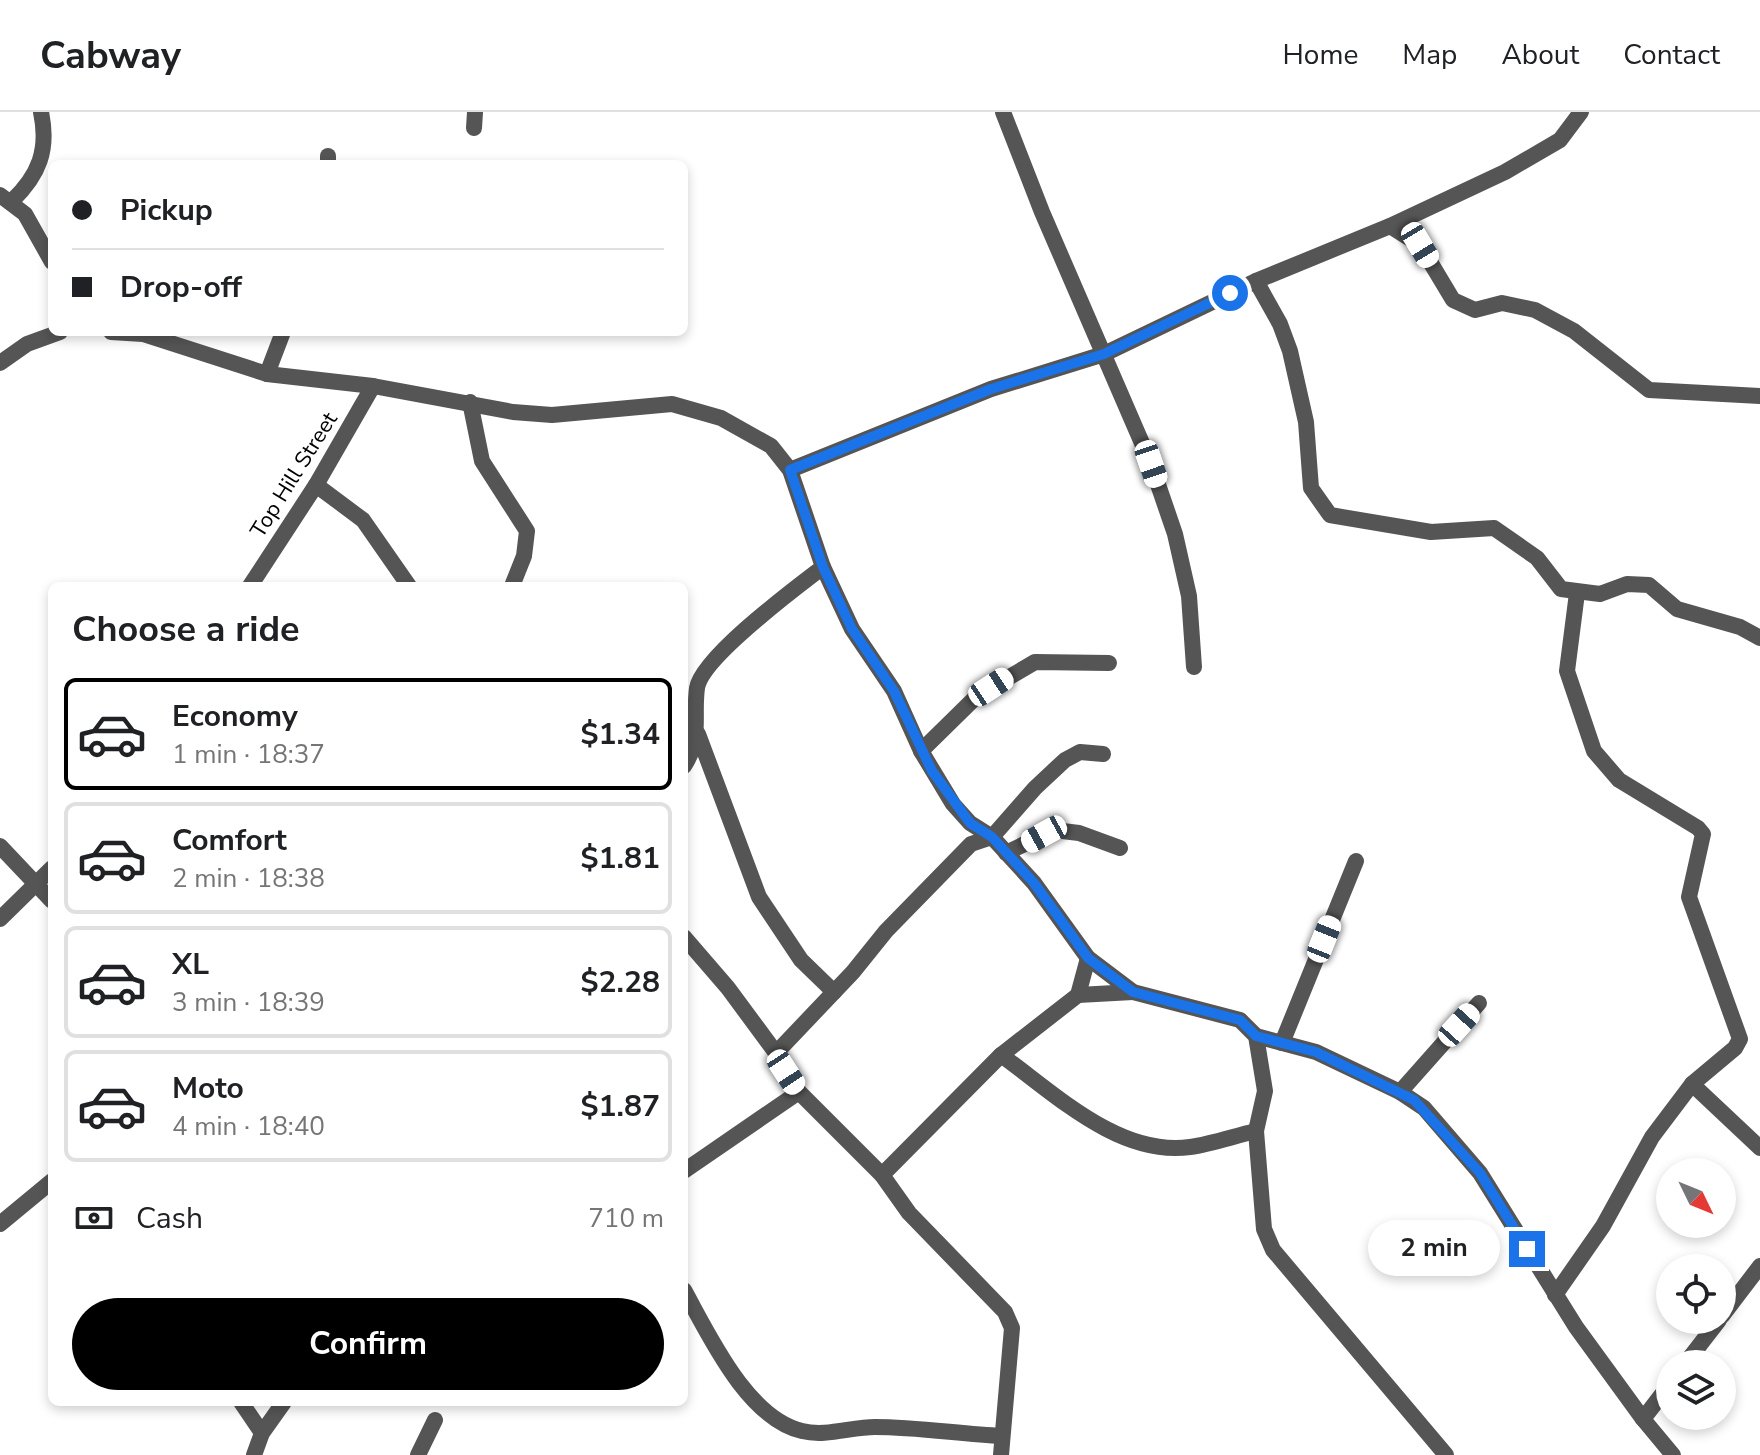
<!DOCTYPE html>
<meta charset="utf-8">
<style>
body{margin:0;font-family:"Nunito Sans",sans-serif;background:#f2f2f2;color:#202124;height:100vh;display:flex;flex-direction:column;font-size:30px;white-space:nowrap}
*{box-sizing:border-box;margin:0}
p{font-size:26px;color:#757577}
.icon{flex:none;width:44px;height:44px;fill:none;stroke:currentColor;stroke-width:2;stroke-linecap:round;stroke-linejoin:round}
.map{position:relative;flex:1;overflow:hidden}
.drawer{position:absolute;left:48px;top:470px;width:640px;height:824px;display:flex;flex-direction:column;background:#fff;border-radius:12px;box-shadow:0 4px 12px #0003}
.drawer>*{flex:none}
.hud{position:absolute;left:48px;top:48px;width:640px;height:176px;border-radius:12px;box-shadow:0 4px 12px #0003;display:grid;align-content:center;height:176px;padding:0 24px;background:#fff}
.needle{width:52px;rotate:133deg}
.controls{position:absolute;left:1656px;top:1046px;display:grid;gap:16px}
.controls a{display:grid;place-items:center;width:80px;height:80px;border-radius:50%;background:#fff;box-shadow:0 4px 12px #0003;font-size:40px}
.end{position:absolute;width:36px;height:36px;margin:-18px;border:10px solid #1a73e8;background:#fff;box-shadow:0 0 0 4px #fff}
.from{border-radius:50%}
.bubble{position:absolute;height:56px;border-radius:28px;background:#fff;box-shadow:0 4px 12px #0003;font-size:26px;font-weight:700;line-height:56px;text-align:center}
.car{position:absolute;width:24px;height:48px;margin:-24px -12px;border-radius:10px;box-shadow:0 0 6px 2px #0007;background:linear-gradient(#fff 24%,#345 0 40%,#fff 0 76%,#345 0 86%,#fff 0)}
.hud b{display:flex;align-items:center;gap:28px;height:76px;font-size:30px}
.hud b+b{border-top:2px solid #e0e0e0}
.hud i{width:20px;height:20px;background:#202124}
ul{padding:0;list-style:none}
li{display:flex;align-items:center;gap:24px;height:112px;margin:0 16px 12px;padding:0 8px;border:4px solid #e0e0e0;border-radius:12px}
li div{flex:1}
li b{display:block;font-size:30px}
li em{font-style:normal;font-weight:700}
li.current{border-color:#000}
li>.icon{width:72px;height:72px;stroke-width:1.5}
h2{padding:0 24px;font-size:36px;line-height:96px}
.pay{display:flex;align-items:center;gap:20px;height:88px;padding:0 24px;font-size:30px}
.pay p{margin-inline-start:auto}
.cta{display:flex;gap:16px;margin-top:auto;padding:16px 24px}
.cta a{flex:1;height:92px;border-radius:48px;background:#000;color:#fff;font-size:32px;font-weight:700;line-height:92px;text-align:center}
header{display:flex;align-items:center;gap:48px;box-sizing:border-box;height:112px;padding:0 40px;background:#fff;border-bottom:2px solid #e0e0e0}
header strong{font-size:38px}
nav{display:flex;gap:44px;margin-inline-start:auto;font-size:28px}
.map>svg:first-child{display:block}
</style>
<header>
<strong>Cabway</strong>
<nav><a>Home</a><a>Map</a><a>About</a><a>Contact</a></nav>
</header>
<div class="map">
<svg width="1760" height="1343" viewBox="0 0 1760 1343">
<rect width="100%" height="100%" fill="#fff"/>
<g fill="none" stroke-linecap="round" stroke-linejoin="round">
<!-- minor -->
<g stroke="#555" stroke-width="16">
<polyline points="1003,0 1042,100 1151,352 1175,422 1189,484 1194,555"/>
<polyline points="474,16 475,0"/>
<polyline points="328,44 328,52"/>
<polyline points="0,83 25,102 52,150"/>
<path d="M 12,89 C 39,63 49,38 41,0"/>
<polyline points="1390,114 1420,133 1453,188 1475,198 1502,191 1535,198 1574,219 1649,278 1760,284"/>
<polyline points="1256,169 1280,212 1290,239 1306,310 1311,376 1330,403 1431,420 1494,416 1537,446 1561,477 1600,482 1627,472 1649,473 1677,497 1740,515 1760,526"/>
<path d="M 111,220 L 143,222 L 267,262 L 373,274 L 513,300 L 552,303 L 672,292 L 721,306 L 771,334 L 790,358 L 823,455 C 797,475 702,545 697,576 C 693,605 702,627 684,654"/>
<polyline points="0,251 27,232 60,220"/>
<polyline points="267,262 283,220"/>
<polyline points="470,290 482,349 527,419 524,444 512,474"/>
<polyline points="790,358 991,277 1104,242 1256,169 1390,114 1505,60 1560,28 1581,0"/>
<polyline points="316,373 363,408 409,474"/>
<polyline points="823,455 852,517 894,579 921,639 953,692 970,711 992,725 1034,771 1088,846 1133,880 1240,908 1256,924 1265,979 1256,1019 1264,1117 1273,1138 1446,1343"/>
<polyline points="250,474 316,373 373,274"/>
<polyline points="698,622 759,785 801,848 834,880"/>
<polyline points="921,639 977,584 1035,550 1109,551"/>
<polyline points="0,734 52,789"/>
<polyline points="1006,741 1054,718 1079,721 1120,736"/>
<polyline points="0,807 52,756"/>
<polyline points="684,825 728,876 776,941"/>
<polyline points="1078,883 1133,880"/>
<polyline points="1256,924 1316,940 1400,980 1424,996 1480,1061 1576,1215 1643,1307"/>
<polyline points="1282,931 1356,749"/>
<path d="M 1001,943 C 1054,981 1119,1045 1190,1035 C 1212,1032 1234,1024 1256,1019"/>
<polyline points="1692,972 1760,1036"/>
<polyline points="1400,980 1479,891"/>
<polyline points="684,1059 799,980"/>
<polyline points="882,1063 799,980 776,941 853,860 886,819 971,732 992,725 1035,676 1065,648 1080,640 1103,642"/>
<polyline points="0,1112 52,1069"/>
<path d="M 684,1178 C 709,1223 747,1306 802,1319 C 826,1325 851,1315 875,1315 C 917,1315 960,1322 1002,1324"/>
<polyline points="1555,1183 1603,1114 1652,1025 1692,972 1735,936 1740,927 1689,785 1703,722 1698,716 1619,668 1594,639 1567,559 1577,481"/>
<polyline points="1722,1204 1760,1154"/>
<polyline points="1685,1252 1719,1208"/>
<polyline points="1670,1272 1643,1307 1673,1343"/>
<polyline points="241,1290 262,1321"/>
<polyline points="254,1343 262,1321 284,1290"/>
<polyline points="418,1343 435,1308"/>
<polyline points="1001,1343 1012,1216 1005,1200 909,1101 882,1063 1001,943 1078,883 1088,846"/>
</g>
</g>
<g fill="none" stroke-linecap="round" stroke-linejoin="round">
<!-- route -->
<polyline stroke="#1a73e8" stroke-width="10" points="1230,181 1104,242 991,277 790,358 823,455 852,517 894,579 932,659 970,711 992,725 1034,771 1088,846 1133,880 1240,908 1256,924 1316,940 1414,988 1480,1061 1527,1137"/>
</g>
<g text-anchor="middle" dominant-baseline="central" stroke-width="7" stroke-linejoin="round" paint-order="stroke">
<!-- street labels -->
<g font-size="22" fill="#000" stroke="#fff">
<text transform="translate(294 363) rotate(-58)">Top Hill Street</text>
</g>
</g>
</svg>
<div class="controls">
<a><svg class="needle" viewBox="-14 -14 28 28"><path d="M0-13l5 13h-10z" fill="#e53935"/><path d="M0 13l5-13h-10z" fill="#757577"/></svg></a>
<a><svg class="icon" aria-label="locate" viewBox="0 0 24 24"><circle cx="12" cy="12" r="6"/><path d="M12 2v4M12 18v4M2 12h4M18 12h4"/></svg></a>
<a><svg class="icon" aria-label="layers" viewBox="0 0 24 24"><path d="M12 4l9 5-9 5-9-5zM3 14l9 5 9-5"/></svg></a>
</div>
<i class="end from" style="left:1230px;top:181px"></i>
<i class="end" style="left:1527px;top:1137px"></i>
<div class="bubble" style="left:1368px;top:1108px;width:132px">2 min</div>
<i class="car" style="left:1420px;top:133px;rotate:149deg"></i>
<i class="car" style="left:1151px;top:352px;rotate:161deg"></i>
<i class="car" style="left:991px;top:575px;rotate:57deg"></i>
<i class="car" style="left:1044px;top:722px;rotate:241deg"></i>
<i class="car" style="left:1324px;top:827px;rotate:22deg"></i>
<i class="car" style="left:1459px;top:913px;rotate:42deg"></i>
<i class="car" style="left:786px;top:960px;rotate:147deg"></i>
<div class="hud">
<b><i class="from"></i>Pickup</b>
<b><i></i>Drop-off</b>
</div>
<section class="drawer">
<h2>Choose a ride</h2>
<ul>
<li class="current"><svg class="icon" aria-label="car" viewBox="0 0 24 24"><path d="M5 17H2v-5l4-1 3-4h7l3 4 3 1v5h-3M9 17h6M6 11h13"/><circle cx="7" cy="17" r="2"/><circle cx="17" cy="17" r="2"/></svg><div><b>Economy</b><p>1 min · 18:37</p></div><em>$1.34</em></li>
<li><svg class="icon" aria-label="car" viewBox="0 0 24 24"><path d="M5 17H2v-5l4-1 3-4h7l3 4 3 1v5h-3M9 17h6M6 11h13"/><circle cx="7" cy="17" r="2"/><circle cx="17" cy="17" r="2"/></svg><div><b>Comfort</b><p>2 min · 18:38</p></div><em>$1.81</em></li>
<li><svg class="icon" aria-label="car" viewBox="0 0 24 24"><path d="M5 17H2v-5l4-1 3-4h7l3 4 3 1v5h-3M9 17h6M6 11h13"/><circle cx="7" cy="17" r="2"/><circle cx="17" cy="17" r="2"/></svg><div><b>XL</b><p>3 min · 18:39</p></div><em>$2.28</em></li>
<li><svg class="icon" aria-label="car" viewBox="0 0 24 24"><path d="M5 17H2v-5l4-1 3-4h7l3 4 3 1v5h-3M9 17h6M6 11h13"/><circle cx="7" cy="17" r="2"/><circle cx="17" cy="17" r="2"/></svg><div><b>Moto</b><p>4 min · 18:40</p></div><em>$1.87</em></li>
</ul>
<div class="pay"><svg class="icon" aria-label="cash" viewBox="0 0 24 24"><path d="M3 7h18v10H3z"/><circle cx="12" cy="12" r="2"/></svg>Cash<p>710 m</p></div>
<div class="cta"><a>Confirm</a></div>
</section>
</div>
